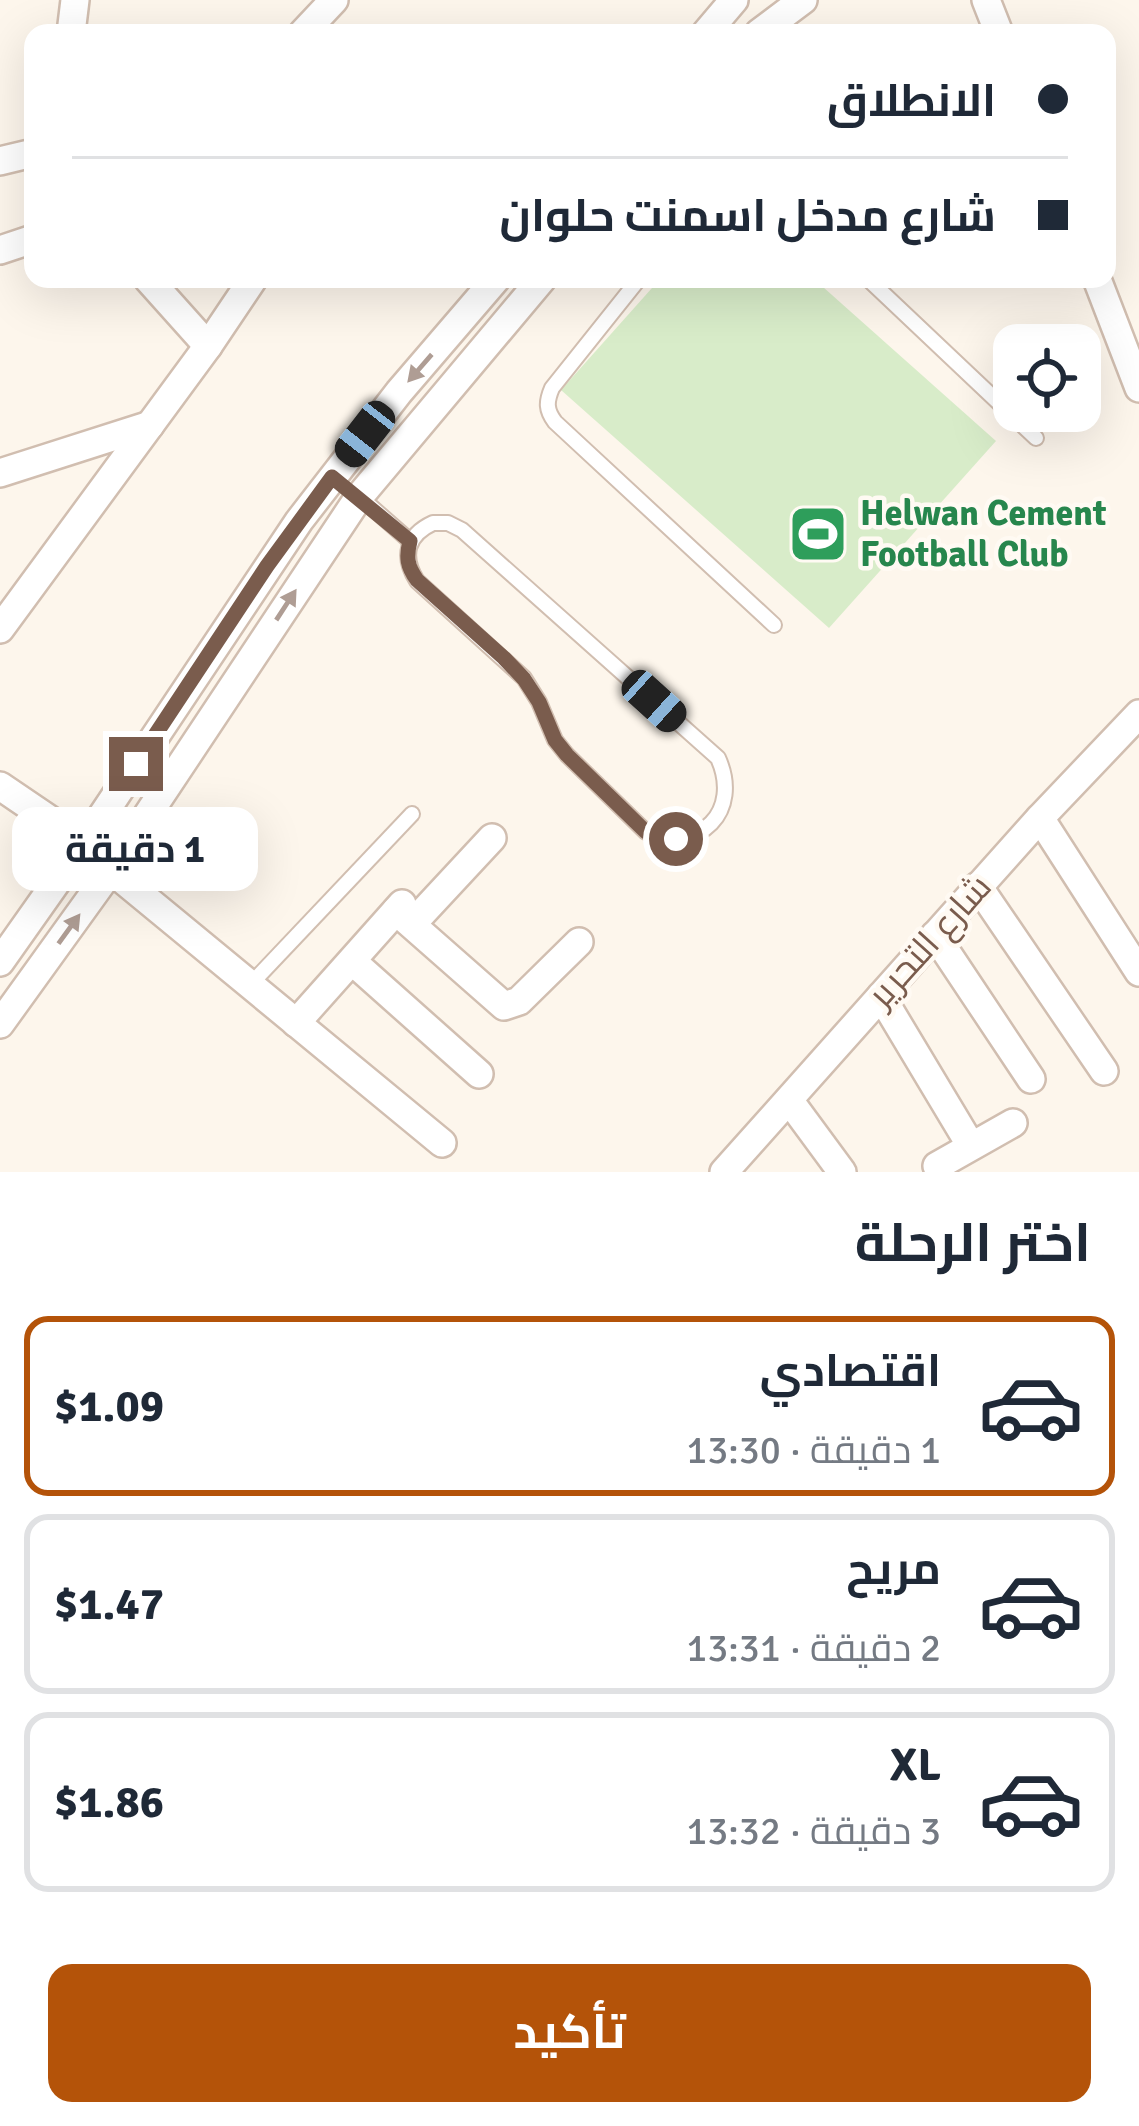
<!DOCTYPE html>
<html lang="ar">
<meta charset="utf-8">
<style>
body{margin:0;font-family:Signika,Cairo,sans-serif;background:#f2f2f3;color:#1f2937;direction:rtl;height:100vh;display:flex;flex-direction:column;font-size:45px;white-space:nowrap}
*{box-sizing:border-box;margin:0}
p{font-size:39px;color:#747a83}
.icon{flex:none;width:66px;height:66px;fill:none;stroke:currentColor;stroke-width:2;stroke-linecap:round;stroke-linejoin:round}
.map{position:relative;height:1172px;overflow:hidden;direction:ltr}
.panel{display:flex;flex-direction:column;background:#fff;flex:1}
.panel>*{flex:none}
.hud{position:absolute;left:24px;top:24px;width:1092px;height:264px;border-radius:24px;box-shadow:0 12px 48px #0002;direction:rtl;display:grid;align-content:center;height:264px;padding:0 48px;background:#fff}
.fabs{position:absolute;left:993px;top:324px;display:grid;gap:24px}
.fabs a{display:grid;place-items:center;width:108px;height:108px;border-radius:24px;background:#fff;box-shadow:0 12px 48px #0002;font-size:60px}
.end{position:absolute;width:54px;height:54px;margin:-27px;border:15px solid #7a5c4d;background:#fff;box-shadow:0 0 0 6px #fff}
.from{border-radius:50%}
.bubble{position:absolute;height:84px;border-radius:24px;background:#fff;box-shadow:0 12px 48px #0002;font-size:39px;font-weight:700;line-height:84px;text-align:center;direction:rtl}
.car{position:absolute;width:36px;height:72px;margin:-36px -18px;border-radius:15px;box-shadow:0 0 9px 3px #0007;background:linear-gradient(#222 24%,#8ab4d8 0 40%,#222 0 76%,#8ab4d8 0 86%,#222 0)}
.hud b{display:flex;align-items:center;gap:42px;height:114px;font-size:45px}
.hud b+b{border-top:3px solid #e0e1e3}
.hud i{width:30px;height:30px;background:#1f2937}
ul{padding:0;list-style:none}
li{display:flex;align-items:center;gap:36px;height:180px;margin:0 24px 18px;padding:0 24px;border:6px solid #e0e1e3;border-radius:24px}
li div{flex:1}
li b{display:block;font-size:45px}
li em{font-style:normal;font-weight:700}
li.selected{border-color:#b45309}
li>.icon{width:108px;height:108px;stroke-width:1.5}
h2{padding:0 48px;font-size:54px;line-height:144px}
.action{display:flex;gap:24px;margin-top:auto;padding:24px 48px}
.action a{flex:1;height:138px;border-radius:24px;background:#b45309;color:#fff;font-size:48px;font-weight:700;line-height:138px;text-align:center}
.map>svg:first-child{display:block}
</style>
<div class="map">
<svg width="1139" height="1172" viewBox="0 0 1139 1172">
<rect width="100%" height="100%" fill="#fdf6ec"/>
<!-- green -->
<polygon fill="#d8ecc9" points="660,279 814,279 996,441 829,628 561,390"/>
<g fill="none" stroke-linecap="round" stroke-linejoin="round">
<defs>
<g id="service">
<path d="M 639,279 L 552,388 C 546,402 546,410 555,422 L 774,625"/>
<polyline points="868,279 1036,438"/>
<polyline points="360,497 410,541"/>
<path d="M 433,523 L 448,523 L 462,530 L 718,758 C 742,811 700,854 646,832 L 567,755 L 555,740 L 539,702 L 524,678 L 417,581 C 401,556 407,535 433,523 Z"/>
<polyline points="250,985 412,814"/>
</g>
<g id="minor">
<polyline points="986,0 999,33"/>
<polyline points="71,33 75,0"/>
<polyline points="303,33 334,0"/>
<polyline points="706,33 734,0"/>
<polyline points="759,33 803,0"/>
<polyline points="0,161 33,153"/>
<polyline points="0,250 33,239"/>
<polyline points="148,279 208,346"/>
<polyline points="1097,279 1139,388"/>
<polyline points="0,473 150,425"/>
<polyline points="0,629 208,346 253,279"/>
<polyline points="0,786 84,843 111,870 442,1143"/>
<polyline points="1040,818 1139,972"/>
<polyline points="978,886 1104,1071"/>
<polyline points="396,911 504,1006 519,1001 579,942"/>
<polyline points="412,924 492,838"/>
<polyline points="935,935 1031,1079"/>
<polyline points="352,961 479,1074"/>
<polyline points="0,962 84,843 299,521 399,392 496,279"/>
<polyline points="881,996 971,1146"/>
<polyline points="296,1023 402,904"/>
<polyline points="0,1024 111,870 359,497 542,279"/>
<polyline points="789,1100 842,1172"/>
<polyline points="937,1166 1013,1123"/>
<polyline points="724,1172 1040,818 1139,714"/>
</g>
</defs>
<!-- service casing -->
<use href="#service" stroke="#d1beb0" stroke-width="18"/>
<!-- minor casing -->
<use href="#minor" stroke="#d1beb0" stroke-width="32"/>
<!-- service -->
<use href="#service" stroke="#fff" stroke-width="14"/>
<!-- minor -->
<use href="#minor" stroke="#fff" stroke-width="27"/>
</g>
<!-- one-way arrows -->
<defs><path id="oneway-solid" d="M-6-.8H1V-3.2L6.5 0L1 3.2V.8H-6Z" transform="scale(3)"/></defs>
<g fill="#af9d94">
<use href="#oneway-solid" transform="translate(420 368) rotate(131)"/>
<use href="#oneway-solid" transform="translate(286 605) rotate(-57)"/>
<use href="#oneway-solid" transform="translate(69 929) rotate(-54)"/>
</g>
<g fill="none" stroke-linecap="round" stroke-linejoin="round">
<!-- route -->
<path stroke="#7a5c4d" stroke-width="15" d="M 136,764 L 267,566 L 332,477 L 410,541 C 406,557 407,566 417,580 L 504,658 L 524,679 L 539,702 L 555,740 L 567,755 L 646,832 L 676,839"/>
</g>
<!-- icons -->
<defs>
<symbol id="stadium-square" viewBox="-11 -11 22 22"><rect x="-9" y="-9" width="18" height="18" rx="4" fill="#2e9e5b" stroke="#fffaf3"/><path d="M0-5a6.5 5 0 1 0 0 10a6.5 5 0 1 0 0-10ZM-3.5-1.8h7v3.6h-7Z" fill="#fff"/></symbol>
</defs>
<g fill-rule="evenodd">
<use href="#stadium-square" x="785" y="501" width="66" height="66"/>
</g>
<g text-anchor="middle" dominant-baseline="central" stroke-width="9" stroke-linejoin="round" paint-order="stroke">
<!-- leisure labels -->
<g font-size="36" font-weight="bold" fill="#27864d" stroke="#fffaf3" text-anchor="start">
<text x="860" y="513">Helwan Cement<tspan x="860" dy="41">Football Club</tspan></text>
</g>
<!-- street labels -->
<g font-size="36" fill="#7a5c4d" stroke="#fffaf3">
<text transform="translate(930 941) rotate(-48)">شارع التحرير</text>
</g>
</g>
</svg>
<div class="fabs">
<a><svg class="icon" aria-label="locate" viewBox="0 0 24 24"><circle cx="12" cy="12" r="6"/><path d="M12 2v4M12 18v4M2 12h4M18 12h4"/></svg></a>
</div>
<i class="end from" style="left:676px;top:839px"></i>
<i class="end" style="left:136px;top:764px"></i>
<div class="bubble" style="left:12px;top:807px;width:246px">1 دقيقة</div>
<i class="car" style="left:365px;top:434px;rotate:218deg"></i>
<i class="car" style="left:654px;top:701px;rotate:132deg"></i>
<div class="hud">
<b><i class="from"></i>الانطلاق</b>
<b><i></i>شارع مدخل اسمنت حلوان</b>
</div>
</div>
<section class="panel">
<h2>اختر الرحلة</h2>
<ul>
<li class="selected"><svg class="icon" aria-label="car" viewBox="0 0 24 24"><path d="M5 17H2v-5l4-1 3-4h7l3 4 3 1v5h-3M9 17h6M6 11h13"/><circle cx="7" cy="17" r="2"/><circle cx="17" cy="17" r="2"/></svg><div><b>اقتصادي</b><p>1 دقيقة · 13:30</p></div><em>$1.09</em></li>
<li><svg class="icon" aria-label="car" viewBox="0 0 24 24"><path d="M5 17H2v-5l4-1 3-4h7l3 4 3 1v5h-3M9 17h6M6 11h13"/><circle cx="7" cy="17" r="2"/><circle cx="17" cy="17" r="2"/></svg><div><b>مريح</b><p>2 دقيقة · 13:31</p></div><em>$1.47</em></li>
<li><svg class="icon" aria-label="car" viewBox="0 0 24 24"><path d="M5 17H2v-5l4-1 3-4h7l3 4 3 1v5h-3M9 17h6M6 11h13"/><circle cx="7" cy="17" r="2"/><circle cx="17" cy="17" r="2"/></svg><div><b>XL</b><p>3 دقيقة · 13:32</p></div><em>$1.86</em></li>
</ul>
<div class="action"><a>تأكيد</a></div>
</section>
